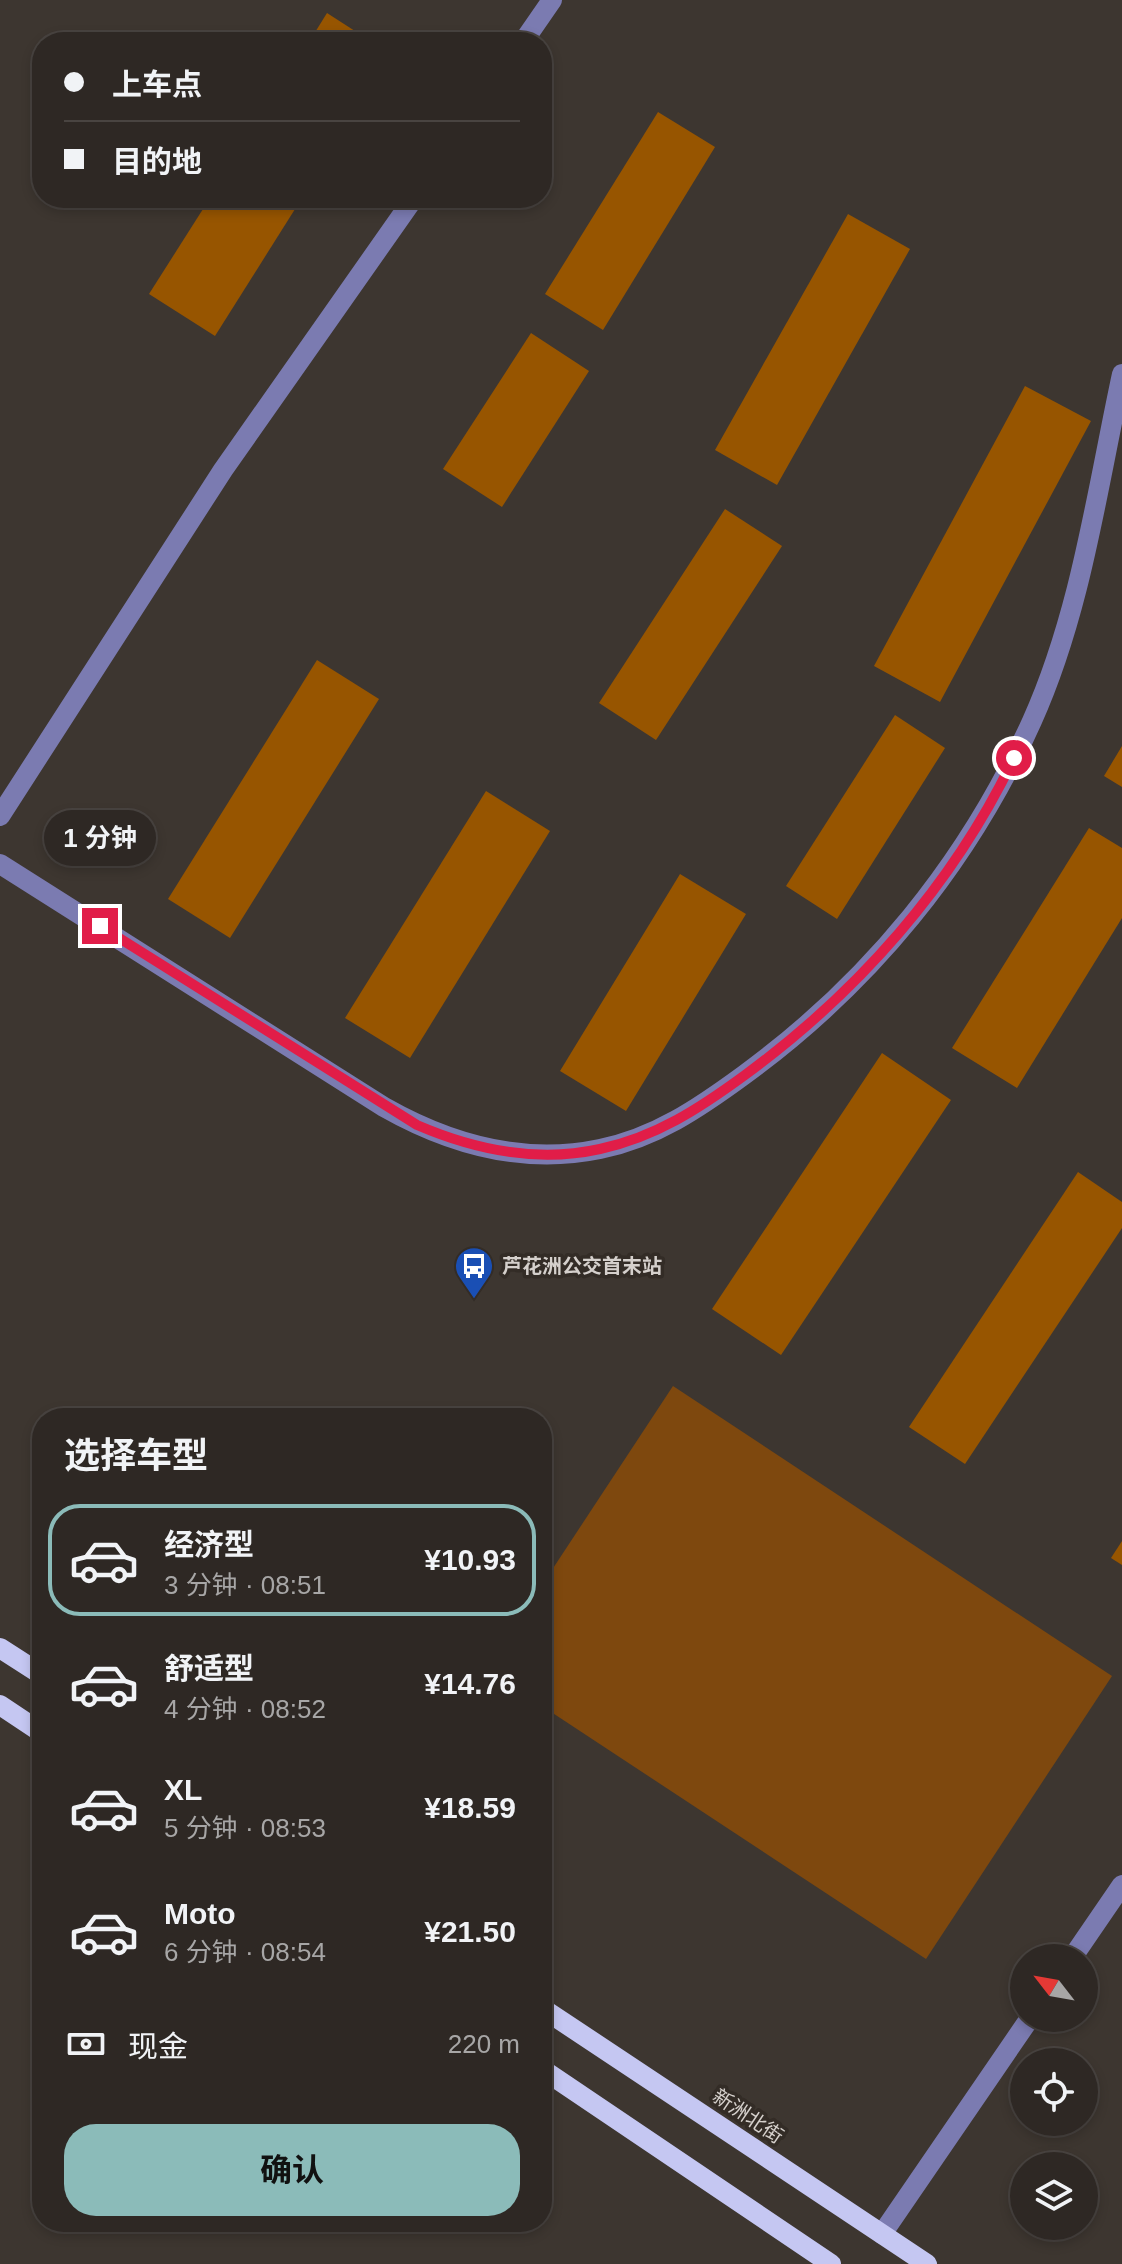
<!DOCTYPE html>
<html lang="zh">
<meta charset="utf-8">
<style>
body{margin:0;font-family:Helvetica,"Noto Sans SC",sans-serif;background:#3a3431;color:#f1f3f6;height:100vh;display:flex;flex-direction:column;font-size:30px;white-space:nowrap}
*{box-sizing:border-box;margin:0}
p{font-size:26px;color:#a7a6a6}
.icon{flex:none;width:44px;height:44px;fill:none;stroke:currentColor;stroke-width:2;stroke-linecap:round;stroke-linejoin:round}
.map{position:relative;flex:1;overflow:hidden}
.side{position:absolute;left:32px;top:1408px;width:520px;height:824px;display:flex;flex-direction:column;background:#2e2824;border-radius:32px;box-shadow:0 4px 12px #0003,0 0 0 2px #494441}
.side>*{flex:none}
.banner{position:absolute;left:32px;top:32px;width:520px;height:176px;border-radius:32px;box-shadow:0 4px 12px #0003,0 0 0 2px #494441;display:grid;align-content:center;height:176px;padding:0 32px;background:#2e2824}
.needle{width:52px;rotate:301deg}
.controls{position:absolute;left:1010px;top:1944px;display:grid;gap:16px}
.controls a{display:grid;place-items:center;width:88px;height:88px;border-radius:50%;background:#2e2824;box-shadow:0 4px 12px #0003,0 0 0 2px #494441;font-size:40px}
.end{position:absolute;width:36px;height:36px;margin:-18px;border:10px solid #e11d48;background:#fff;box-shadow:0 0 0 4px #fff}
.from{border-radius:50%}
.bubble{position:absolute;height:56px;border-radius:28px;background:#2e2824;box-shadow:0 4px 12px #0003,0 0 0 2px #494441;font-size:26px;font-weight:700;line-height:56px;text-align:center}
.banner b{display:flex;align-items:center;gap:28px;height:76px;font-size:30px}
.banner b+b{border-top:2px solid #494441}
.banner i{width:20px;height:20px;background:#f1f3f6}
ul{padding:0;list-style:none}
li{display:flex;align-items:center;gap:24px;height:112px;margin:0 16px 12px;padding:0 16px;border:4px solid transparent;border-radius:32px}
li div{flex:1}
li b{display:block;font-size:30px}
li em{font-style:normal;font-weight:700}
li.selected{border-color:#8bbbb9}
li>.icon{width:72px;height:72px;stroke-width:1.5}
h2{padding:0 32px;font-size:36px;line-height:96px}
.pay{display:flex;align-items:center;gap:20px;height:88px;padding:0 32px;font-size:30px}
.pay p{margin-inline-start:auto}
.cta{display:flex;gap:16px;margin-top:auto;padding:16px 32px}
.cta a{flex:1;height:92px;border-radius:32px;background:#8bbbb9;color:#111;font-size:32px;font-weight:700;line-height:92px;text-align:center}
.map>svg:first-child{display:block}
</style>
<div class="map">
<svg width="1122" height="2264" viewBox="0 0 1122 2264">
<rect width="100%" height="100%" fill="#3d3630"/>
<!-- park -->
<polygon fill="#7e480e" points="673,1386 1112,1676 926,1959 542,1706 542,1585"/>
<!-- building -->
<g fill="#975500">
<polygon points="327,13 372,42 309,42"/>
<polygon points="658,112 715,147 603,330 545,294"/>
<polygon points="210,198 302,198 215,336 149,294"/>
<polygon points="848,214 910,249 777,485 715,450"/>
<polygon points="531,333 589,371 502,507 443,469"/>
<polygon points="1025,386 1091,421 940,702 874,666"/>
<polygon points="725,509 782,546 656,740 599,703"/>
<polygon points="317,660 379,699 230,938 168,899"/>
<polygon points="895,715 945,748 837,919 786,886"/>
<polygon points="1122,746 1122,787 1104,776"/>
<polygon points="486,791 550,831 410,1058 345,1018"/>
<polygon points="1089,828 1122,848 1122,918 1017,1088 952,1048"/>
<polygon points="680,874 746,914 626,1111 560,1071"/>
<polygon points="882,1053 951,1100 781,1355 712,1309"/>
<polygon points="1078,1172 1122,1202 1122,1228 965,1464 909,1427"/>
<polygon points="1122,1541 1122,1565 1111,1558"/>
</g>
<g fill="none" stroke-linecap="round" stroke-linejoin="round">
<!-- minor -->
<g stroke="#7b7bb1" stroke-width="20">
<polyline points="523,42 552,0"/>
<polyline points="0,816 223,470 414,198"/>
<path d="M 0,864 L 384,1107 C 451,1145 523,1165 600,1149 C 655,1138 699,1108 744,1075 C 870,983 968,863 1032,721 C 1081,612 1097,490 1122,374"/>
<polyline points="1072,1958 1122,1885"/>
<polyline points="882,2234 1030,2018"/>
</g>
<!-- major -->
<g stroke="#c5c7f2" stroke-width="20">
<polyline points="0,1648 42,1675"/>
<polyline points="0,1705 42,1733"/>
<polyline points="542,2008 927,2264"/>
<polyline points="542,2069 831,2264"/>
</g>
</g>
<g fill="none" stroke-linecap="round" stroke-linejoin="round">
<!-- route -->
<path stroke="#e11d48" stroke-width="10" d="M 100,926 L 417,1125 C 475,1150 537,1163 600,1149 C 656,1137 700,1108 745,1075 C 858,992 953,885 1014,758"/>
</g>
<!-- icons -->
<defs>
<symbol id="bus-pin" viewBox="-11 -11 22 30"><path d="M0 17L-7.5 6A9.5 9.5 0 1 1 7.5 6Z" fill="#1a4fb4" stroke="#332c26"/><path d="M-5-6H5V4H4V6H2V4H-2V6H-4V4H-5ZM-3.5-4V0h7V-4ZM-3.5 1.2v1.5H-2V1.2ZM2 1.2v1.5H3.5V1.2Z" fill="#fff"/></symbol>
</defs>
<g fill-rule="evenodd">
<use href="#bus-pin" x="452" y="1244" width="44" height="60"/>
</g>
<g text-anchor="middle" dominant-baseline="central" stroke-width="7" stroke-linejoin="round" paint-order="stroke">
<!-- poi labels -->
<g font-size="20" font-weight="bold" fill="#d5d0cc" stroke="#332c26" text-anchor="start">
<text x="502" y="1266">芦花洲公交首末站</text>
</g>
<!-- street labels -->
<g font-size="20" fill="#d5d0cc" stroke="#332c26">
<text transform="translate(748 2116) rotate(34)">新洲北街</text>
</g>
</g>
</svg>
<div class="controls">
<a><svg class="needle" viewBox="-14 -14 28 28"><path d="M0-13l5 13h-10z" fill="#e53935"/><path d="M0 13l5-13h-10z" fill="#a7a6a6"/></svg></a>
<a><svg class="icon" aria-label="locate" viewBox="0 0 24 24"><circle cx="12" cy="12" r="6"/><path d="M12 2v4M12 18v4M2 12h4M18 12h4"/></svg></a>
<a><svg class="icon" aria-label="layers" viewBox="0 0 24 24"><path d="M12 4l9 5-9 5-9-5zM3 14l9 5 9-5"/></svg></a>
</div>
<i class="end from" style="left:1014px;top:758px"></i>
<i class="end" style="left:100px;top:926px"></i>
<div class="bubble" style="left:44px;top:810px;width:112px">1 分钟</div>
<div class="banner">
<b><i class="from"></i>上车点</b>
<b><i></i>目的地</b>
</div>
<section class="side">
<h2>选择车型</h2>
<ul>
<li class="selected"><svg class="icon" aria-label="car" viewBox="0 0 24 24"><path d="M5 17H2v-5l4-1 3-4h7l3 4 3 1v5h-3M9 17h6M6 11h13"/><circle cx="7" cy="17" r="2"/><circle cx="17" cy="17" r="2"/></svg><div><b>经济型</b><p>3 分钟 · 08:51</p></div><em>¥10.93</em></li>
<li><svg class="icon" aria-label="car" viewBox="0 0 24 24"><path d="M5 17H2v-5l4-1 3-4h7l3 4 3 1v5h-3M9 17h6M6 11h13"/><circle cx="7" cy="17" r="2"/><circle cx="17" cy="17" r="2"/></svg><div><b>舒适型</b><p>4 分钟 · 08:52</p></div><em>¥14.76</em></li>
<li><svg class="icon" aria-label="car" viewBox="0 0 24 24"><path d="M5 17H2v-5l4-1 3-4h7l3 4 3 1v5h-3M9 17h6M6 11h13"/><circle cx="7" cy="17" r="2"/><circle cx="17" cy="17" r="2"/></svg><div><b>XL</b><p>5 分钟 · 08:53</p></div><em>¥18.59</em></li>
<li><svg class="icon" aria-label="car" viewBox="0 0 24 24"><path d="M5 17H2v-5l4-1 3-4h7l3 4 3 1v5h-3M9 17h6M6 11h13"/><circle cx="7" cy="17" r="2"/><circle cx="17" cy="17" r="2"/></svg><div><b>Moto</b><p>6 分钟 · 08:54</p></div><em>¥21.50</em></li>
</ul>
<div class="pay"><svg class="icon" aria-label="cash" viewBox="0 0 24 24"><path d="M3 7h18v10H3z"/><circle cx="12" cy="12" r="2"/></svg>现金<p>220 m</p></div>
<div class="cta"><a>确认</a></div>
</section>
</div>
